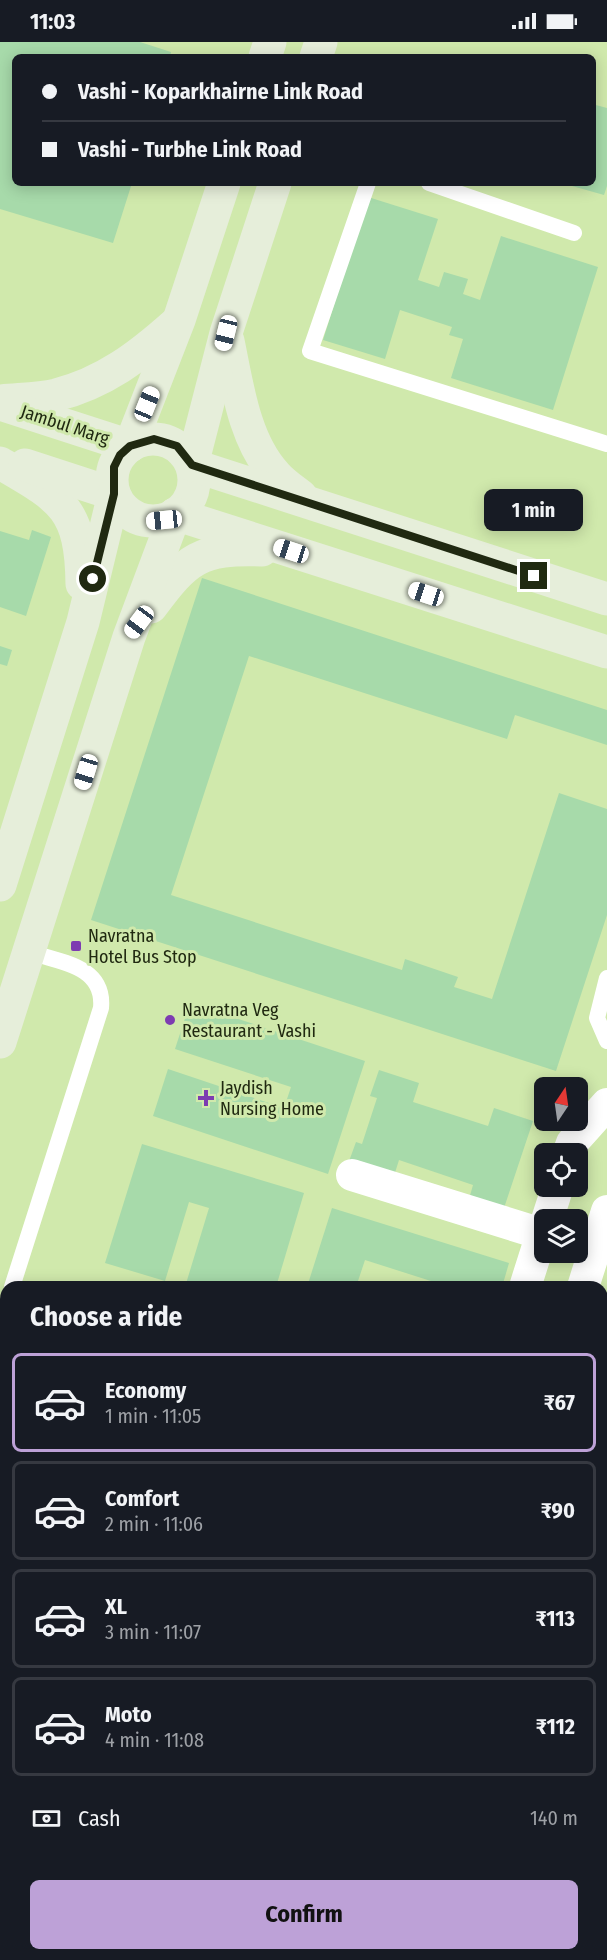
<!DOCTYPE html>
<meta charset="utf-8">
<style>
body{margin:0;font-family:"Fira Sans Condensed",sans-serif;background:#20242c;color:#f1f3f6;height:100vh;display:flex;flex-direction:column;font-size:22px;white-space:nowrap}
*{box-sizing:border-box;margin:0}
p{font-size:20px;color:#9ea1a6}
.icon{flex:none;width:33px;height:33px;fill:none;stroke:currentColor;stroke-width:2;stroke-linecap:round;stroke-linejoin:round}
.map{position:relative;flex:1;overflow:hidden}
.details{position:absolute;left:0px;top:1239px;width:608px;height:680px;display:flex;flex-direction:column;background:#171b24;border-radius:18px 18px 0 0;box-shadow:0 3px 15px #0003}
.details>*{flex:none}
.guide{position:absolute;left:12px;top:12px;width:584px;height:132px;border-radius:9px;box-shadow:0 3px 15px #0003;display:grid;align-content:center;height:132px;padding:0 30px;background:#171b24}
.needle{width:39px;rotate:13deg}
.buttons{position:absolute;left:534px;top:1035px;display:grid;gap:12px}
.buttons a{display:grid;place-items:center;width:54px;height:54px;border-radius:9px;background:#171b24;box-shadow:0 3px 15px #0003;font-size:30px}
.end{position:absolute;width:27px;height:27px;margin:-14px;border:8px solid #202911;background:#fff;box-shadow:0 0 0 3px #fff}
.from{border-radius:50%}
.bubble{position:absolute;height:42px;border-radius:9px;background:#171b24;box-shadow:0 3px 15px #0003;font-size:20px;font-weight:700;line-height:42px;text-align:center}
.car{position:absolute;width:18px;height:36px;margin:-18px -9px;border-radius:8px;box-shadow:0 0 4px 2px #0007;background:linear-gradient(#fff 24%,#345 0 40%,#fff 0 76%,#345 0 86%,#fff 0)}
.guide b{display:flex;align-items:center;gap:21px;height:57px;font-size:22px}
.guide b+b{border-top:2px solid #363941}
.guide i{width:15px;height:15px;background:#f1f3f6}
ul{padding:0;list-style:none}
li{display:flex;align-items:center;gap:18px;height:99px;margin:0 12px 9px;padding:0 18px;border:3px solid #363941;border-radius:9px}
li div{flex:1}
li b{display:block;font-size:22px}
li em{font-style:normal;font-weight:700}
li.selected{border-color:#bda1d7}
li>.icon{width:54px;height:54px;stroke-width:1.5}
h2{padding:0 30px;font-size:27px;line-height:72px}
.pay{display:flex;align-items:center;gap:15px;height:66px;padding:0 30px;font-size:22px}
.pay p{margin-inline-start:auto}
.primary-button{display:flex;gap:12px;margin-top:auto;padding:12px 30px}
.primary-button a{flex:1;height:69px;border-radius:9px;background:#bda1d7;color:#111;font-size:24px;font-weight:700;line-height:69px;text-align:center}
.status{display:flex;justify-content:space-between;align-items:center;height:42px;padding:0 30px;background:#171b24;direction:ltr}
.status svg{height:16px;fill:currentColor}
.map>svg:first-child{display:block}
</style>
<div class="status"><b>11:03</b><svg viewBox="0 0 49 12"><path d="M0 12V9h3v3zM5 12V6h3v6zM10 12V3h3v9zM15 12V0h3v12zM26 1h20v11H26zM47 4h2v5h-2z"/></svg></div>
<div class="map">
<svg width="607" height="1918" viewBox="0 0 607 1918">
<rect width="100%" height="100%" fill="#d0e9ac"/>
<!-- building -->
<g fill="#a7daaa">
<polygon points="0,0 140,0 171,10 170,15 15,15 15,141 132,141 113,201 0,167"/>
<polygon points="592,62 607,66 607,144 604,153 565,142 592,141"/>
<polygon points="368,155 438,177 418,238 439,245 444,230 468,237 463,252 480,258 501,194 598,225 553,368 451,336 463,297 449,293 452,285 400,268 385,317 323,298"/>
<polygon points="32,488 51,495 26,574 0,565 0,489 29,498"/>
<polygon points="202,536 607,668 607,703 515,673 507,697 249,614 171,853 402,928 405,917 458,935 454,945 492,957 559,751 607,767 607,873 556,1029 91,878"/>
<polygon points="0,604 12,608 7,624 0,622"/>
<polygon points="190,961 365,1019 328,1132 153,1074 168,1027 284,1066 291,1045 175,1007"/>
<polygon points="379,1028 419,1041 413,1060 488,1084 494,1066 533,1079 501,1175 467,1164 473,1143 399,1118 393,1137 348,1122 356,1100 362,1102 377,1056 370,1054"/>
<polygon points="142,1102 304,1151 276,1245 185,1245 209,1166 189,1160 165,1239 105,1221"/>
<polygon points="332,1166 509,1221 502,1245 433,1245 434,1240 365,1218 356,1245 307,1245"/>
<polygon points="607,1387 607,1492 602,1490 602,1403"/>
<polygon points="602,1576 607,1578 607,1712 602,1711"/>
<polygon points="0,1654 6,1656 6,1781 0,1778"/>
<polygon points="0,1848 6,1850 6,1912 46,1912 44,1918 0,1918"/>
<polygon points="92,1912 132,1912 130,1918 91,1918"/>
<polygon points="268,1912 266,1918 214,1918 198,1913"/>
<polygon points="439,1912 487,1912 485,1918 437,1918"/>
<polygon points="523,1912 599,1912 607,1915 607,1918 538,1918"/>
</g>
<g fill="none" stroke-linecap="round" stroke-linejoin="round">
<!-- lane -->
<g stroke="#fff" stroke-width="16">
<polyline points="368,141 310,309 607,402"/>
<polyline points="429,141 574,191"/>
<polyline points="607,936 597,976 607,999"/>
<path d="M 12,1245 L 101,966 C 105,924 60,920 29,910"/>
<polyline points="0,1282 6,1263"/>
<polyline points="602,1361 607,1345"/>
<polyline points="602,1548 607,1550"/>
</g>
<!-- street -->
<g stroke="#fff" stroke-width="32">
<polyline points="568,1112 572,1101 607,1062"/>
<polyline points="352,1133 542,1192"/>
<polyline points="547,1178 558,1144"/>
<polyline points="525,1245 544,1185"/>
<polyline points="583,1245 607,1169"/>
<polyline points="364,1914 376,1918"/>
<polyline points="305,1918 307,1912"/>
</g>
<!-- secondary -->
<g stroke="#e6eeda" stroke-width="33">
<polyline points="265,15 270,0"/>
<polyline points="316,15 321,0"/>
<path d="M 228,299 C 237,342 244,399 276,433 C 283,441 292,447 301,454"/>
<path d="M 0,359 C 18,357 38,357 56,353 C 104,341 139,314 175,282"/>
<polyline points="3,363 130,404"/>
<circle cx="153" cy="438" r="41"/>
<polyline points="130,404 179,278 224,141"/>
<path d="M 0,421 C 62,457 81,466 82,542"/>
<polyline points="25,423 114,452"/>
<polyline points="192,423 607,557"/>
<polyline points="192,423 226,291 275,141"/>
<polyline points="175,472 607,610"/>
<path d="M 151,565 C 187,516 200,506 262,508"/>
<polyline points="0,843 83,580 114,452"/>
<polyline points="0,1000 129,595 175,472"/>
<polyline points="0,1562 6,1564"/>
<polyline points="0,1618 6,1620"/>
<polyline points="602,1758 607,1759"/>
<polyline points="602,1814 607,1816"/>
</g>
</g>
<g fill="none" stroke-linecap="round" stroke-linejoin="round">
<!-- route -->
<polyline stroke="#202911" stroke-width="8" points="93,537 114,452 114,425 120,413 130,404 154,397 177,404 192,423 534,534"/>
</g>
<!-- markers -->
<g fill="#7d3cb1" stroke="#d0e9ac" stroke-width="2">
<rect x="70" y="898" width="12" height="12" rx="3"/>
<circle cx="170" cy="978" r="6"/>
<path d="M203 1047h6v6h6v6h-6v6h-6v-6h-6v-6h6z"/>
</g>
<g text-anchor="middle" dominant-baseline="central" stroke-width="6" stroke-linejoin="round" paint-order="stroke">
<!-- street labels -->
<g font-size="18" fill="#202911" stroke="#d0e9ac">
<text transform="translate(65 383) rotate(18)">Jambul Marg</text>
</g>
<!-- poi labels -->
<g font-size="18" fill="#202911" stroke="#d0e9ac" text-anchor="start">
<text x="88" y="894">Navratna<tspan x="88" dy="21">Hotel Bus Stop</tspan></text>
<text x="182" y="968">Navratna Veg<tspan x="182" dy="21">Restaurant - Vashi</tspan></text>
<text x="220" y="1046">Jaydish<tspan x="220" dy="21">Nursing Home</tspan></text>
</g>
</g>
</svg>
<div class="buttons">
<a><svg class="needle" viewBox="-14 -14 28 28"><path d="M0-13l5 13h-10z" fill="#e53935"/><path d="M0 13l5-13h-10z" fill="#9ea1a6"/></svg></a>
<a><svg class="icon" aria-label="locate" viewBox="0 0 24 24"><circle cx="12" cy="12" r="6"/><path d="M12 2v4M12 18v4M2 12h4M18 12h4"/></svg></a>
<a><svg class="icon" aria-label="layers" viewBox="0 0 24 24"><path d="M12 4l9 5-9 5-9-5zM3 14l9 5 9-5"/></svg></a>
</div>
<i class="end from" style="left:93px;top:537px"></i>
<i class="end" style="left:534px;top:534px"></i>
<div class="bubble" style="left:484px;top:447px;width:99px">1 min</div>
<i class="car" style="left:226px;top:291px;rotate:194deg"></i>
<i class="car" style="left:147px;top:362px;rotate:22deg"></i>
<i class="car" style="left:164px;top:478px;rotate:264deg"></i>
<i class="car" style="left:291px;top:509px;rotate:288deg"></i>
<i class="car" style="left:426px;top:552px;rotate:288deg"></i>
<i class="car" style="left:139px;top:580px;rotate:217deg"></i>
<i class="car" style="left:86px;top:730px;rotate:197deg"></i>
<div class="guide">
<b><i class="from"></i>Vashi - Koparkhairne Link Road</b>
<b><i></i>Vashi - Turbhe Link Road</b>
</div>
<section class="details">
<h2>Choose a ride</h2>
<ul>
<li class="selected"><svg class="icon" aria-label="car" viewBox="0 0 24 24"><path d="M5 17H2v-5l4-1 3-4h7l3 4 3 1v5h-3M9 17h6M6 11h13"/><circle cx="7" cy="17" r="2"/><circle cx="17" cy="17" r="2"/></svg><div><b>Economy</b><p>1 min · 11:05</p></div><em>₹67</em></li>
<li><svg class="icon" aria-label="car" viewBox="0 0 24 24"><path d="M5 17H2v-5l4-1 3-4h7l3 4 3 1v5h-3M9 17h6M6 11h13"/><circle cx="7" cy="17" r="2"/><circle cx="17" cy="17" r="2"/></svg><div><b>Comfort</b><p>2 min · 11:06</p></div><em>₹90</em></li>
<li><svg class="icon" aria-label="car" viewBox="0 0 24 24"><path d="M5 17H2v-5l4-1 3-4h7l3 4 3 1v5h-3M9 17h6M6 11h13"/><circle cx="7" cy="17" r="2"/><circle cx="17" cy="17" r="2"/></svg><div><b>XL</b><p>3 min · 11:07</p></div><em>₹113</em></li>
<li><svg class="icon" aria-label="car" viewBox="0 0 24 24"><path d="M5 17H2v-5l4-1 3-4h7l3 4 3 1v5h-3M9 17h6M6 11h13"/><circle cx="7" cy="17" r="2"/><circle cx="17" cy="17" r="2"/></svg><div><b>Moto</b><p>4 min · 11:08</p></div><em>₹112</em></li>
</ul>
<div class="pay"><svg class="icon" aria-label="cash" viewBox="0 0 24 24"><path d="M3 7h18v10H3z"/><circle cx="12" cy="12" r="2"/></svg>Cash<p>140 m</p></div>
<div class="primary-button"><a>Confirm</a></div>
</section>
</div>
